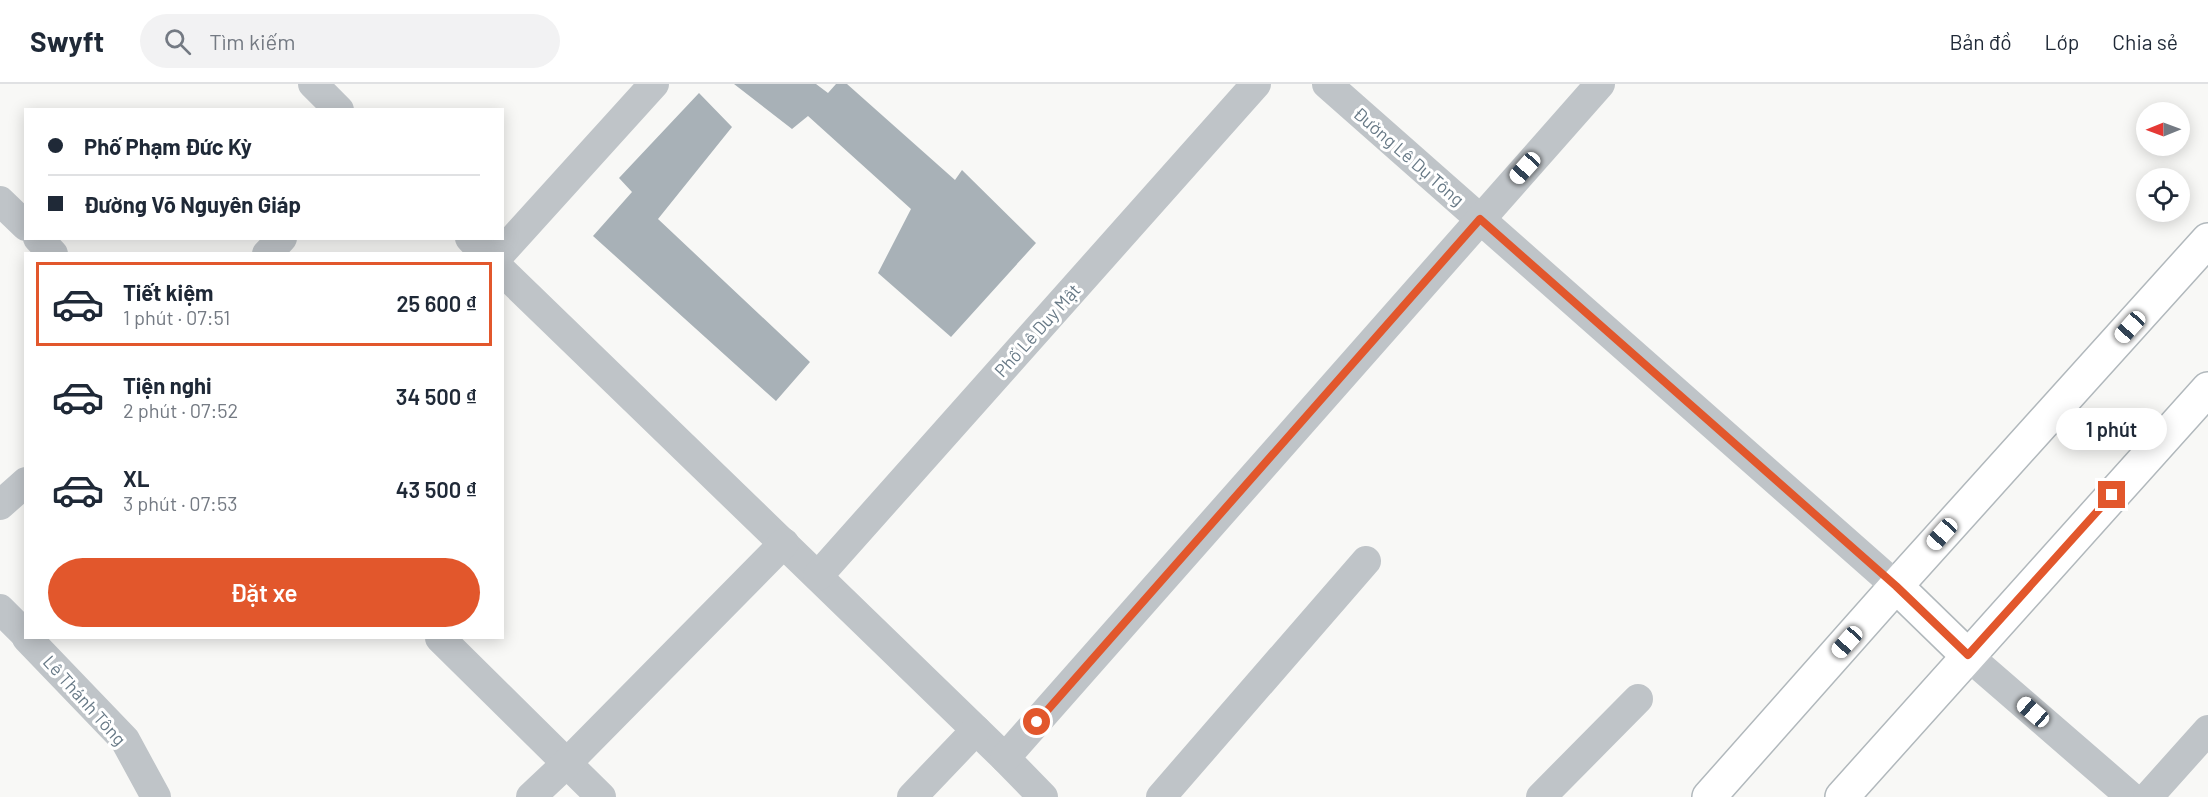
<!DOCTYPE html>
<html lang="vi">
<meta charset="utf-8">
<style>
body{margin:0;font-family:Barlow,sans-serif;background:#f2f2f3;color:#1f2937;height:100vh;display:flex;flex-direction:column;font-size:22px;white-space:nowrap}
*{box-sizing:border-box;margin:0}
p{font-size:20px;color:#747a83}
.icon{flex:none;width:33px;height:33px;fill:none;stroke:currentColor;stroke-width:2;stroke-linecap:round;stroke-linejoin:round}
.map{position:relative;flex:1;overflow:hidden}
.sheet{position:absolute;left:24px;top:168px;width:480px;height:387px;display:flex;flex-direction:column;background:#fff;border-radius:0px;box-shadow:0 3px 15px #0003}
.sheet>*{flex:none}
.guide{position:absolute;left:24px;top:24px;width:480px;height:132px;border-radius:0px;box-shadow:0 3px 15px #0003;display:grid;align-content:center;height:132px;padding:0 24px;background:#fff}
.needle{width:39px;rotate:269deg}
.controls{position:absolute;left:2136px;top:18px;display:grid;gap:12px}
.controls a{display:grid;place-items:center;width:54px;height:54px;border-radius:50%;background:#fff;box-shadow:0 3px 15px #0003;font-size:30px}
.end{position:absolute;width:27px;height:27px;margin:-14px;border:8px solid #e2572c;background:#fff;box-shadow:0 0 0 3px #fff}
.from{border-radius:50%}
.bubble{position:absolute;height:42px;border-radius:21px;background:#fff;box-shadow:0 3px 15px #0003;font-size:20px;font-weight:600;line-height:42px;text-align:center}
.car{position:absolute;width:18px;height:36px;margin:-18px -9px;border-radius:8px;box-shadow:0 0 4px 2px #0007;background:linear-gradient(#fff 24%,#345 0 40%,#fff 0 76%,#345 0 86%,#fff 0)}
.guide b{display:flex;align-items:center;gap:21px;height:57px;font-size:22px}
.guide b+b{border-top:2px solid #e0e1e3}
.guide i{width:15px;height:15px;background:#1f2937}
ul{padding:10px 0 0;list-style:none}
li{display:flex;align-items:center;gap:18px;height:84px;margin:0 12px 9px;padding:0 12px;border:3px solid transparent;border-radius:0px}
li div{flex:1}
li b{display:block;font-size:22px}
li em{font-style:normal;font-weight:600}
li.selected{border-color:#e2572c}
li>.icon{width:54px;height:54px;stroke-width:1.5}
.primary-button{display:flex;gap:12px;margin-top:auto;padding:12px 24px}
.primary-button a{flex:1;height:69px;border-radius:36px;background:#e2572c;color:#fff;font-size:24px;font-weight:600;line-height:69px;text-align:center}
header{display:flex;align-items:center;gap:36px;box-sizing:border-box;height:84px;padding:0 30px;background:#fff;border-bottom:2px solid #e0e1e3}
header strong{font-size:28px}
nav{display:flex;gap:33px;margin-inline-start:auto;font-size:21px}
.search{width:420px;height:54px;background:#f2f2f3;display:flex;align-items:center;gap:15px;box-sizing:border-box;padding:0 21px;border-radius:33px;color:#747a83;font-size:22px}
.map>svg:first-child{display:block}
</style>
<header>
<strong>Swyft</strong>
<div class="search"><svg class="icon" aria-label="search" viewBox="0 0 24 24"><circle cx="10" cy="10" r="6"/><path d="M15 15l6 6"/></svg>Tìm kiếm</div>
<nav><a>Bản đồ</a><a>Lớp</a><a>Chia sẻ</a></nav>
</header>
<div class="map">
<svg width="2208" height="713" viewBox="0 0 2208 713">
<rect width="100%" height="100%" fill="#f8f8f6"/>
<!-- building -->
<g fill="#a8b1b7">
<polygon points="734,0 816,0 828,9 836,0 847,0 955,96 962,86 1036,159 951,253 878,189 911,125 808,32 792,45"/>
<polygon points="699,9 732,43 658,135 810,278 776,317 593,152 632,108 619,94"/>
</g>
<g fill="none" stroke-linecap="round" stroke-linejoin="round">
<defs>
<g id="secondary">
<polyline points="1896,502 1967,571"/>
<polyline points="1709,713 1896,502 2208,156"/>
<polyline points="1842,713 2208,305"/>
</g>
</defs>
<!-- secondary casing -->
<use href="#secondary" stroke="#b1b8bc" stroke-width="36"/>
<!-- street -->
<g stroke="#bfc4c8" stroke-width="30">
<polyline points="313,0 339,26"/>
<polyline points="1327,0 1896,502"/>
<polyline points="0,117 26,142"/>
<polyline points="38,154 53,170"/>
<polyline points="470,154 485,170"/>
<polyline points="267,170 282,154"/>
<polyline points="500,170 654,0"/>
<polyline points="502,187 1005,674 1043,713"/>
<polyline points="0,421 26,398"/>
<polyline points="818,492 1256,0"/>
<polyline points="0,525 26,551"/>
<polyline points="27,554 125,656 156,713"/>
<polyline points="440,554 601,713"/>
<polyline points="1967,571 2131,713"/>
<polyline points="1005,674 1600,0"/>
<polyline points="531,713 567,679 784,459"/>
<polyline points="912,713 976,646"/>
<polyline points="1161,713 1366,477"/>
<polyline points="1541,713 1638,615"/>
<polyline points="2148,713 2208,646"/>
</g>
<!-- secondary -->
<use href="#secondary" stroke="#fff" stroke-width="33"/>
</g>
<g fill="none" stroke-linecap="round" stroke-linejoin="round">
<!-- route -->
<polyline stroke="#e2572c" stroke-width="8" points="1037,638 1480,135 1896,502 1968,571 2112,411"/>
</g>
<g text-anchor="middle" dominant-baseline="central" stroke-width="6" stroke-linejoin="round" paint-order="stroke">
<!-- street labels -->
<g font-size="18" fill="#677986" stroke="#fff">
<text transform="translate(1409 72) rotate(41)">Đường Lê Dụ Tông</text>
<text transform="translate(1037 246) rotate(-48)">Phố Lê Duy Mật</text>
<text transform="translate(85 616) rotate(48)">Lê Thánh Tông</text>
</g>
</g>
</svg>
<div class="controls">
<a><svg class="needle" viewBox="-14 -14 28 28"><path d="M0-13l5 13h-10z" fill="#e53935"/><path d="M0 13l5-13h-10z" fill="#747a83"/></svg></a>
<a><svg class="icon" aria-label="locate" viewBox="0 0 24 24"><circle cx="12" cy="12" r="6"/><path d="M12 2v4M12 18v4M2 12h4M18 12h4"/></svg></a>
</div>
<i class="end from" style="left:1037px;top:638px"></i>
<i class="end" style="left:2112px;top:411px"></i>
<div class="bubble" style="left:2056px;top:324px;width:111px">1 phút</div>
<i class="car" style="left:1525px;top:84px;rotate:222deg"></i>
<i class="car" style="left:2130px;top:243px;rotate:222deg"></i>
<i class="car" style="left:1942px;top:450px;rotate:222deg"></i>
<i class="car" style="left:1847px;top:558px;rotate:222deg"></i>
<i class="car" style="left:2033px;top:628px;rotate:311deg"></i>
<div class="guide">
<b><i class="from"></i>Phố Phạm Đức Kỳ</b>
<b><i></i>Đường Võ Nguyên Giáp</b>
</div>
<section class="sheet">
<ul>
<li class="selected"><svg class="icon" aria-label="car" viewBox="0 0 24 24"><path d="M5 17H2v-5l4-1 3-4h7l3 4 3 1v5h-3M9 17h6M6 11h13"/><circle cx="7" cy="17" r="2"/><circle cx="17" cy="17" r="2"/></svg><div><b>Tiết kiệm</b><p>1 phút · 07:51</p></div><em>25 600 ₫</em></li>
<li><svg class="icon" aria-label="car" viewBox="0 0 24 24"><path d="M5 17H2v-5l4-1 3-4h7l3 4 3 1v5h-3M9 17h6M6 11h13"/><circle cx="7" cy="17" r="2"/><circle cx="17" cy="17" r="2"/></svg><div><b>Tiện nghi</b><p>2 phút · 07:52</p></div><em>34 500 ₫</em></li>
<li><svg class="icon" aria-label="car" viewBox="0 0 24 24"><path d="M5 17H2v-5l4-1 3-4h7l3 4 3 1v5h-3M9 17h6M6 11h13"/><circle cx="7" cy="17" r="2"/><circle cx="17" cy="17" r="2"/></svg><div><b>XL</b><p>3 phút · 07:53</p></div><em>43 500 ₫</em></li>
</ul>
<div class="primary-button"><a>Đặt xe</a></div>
</section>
</div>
